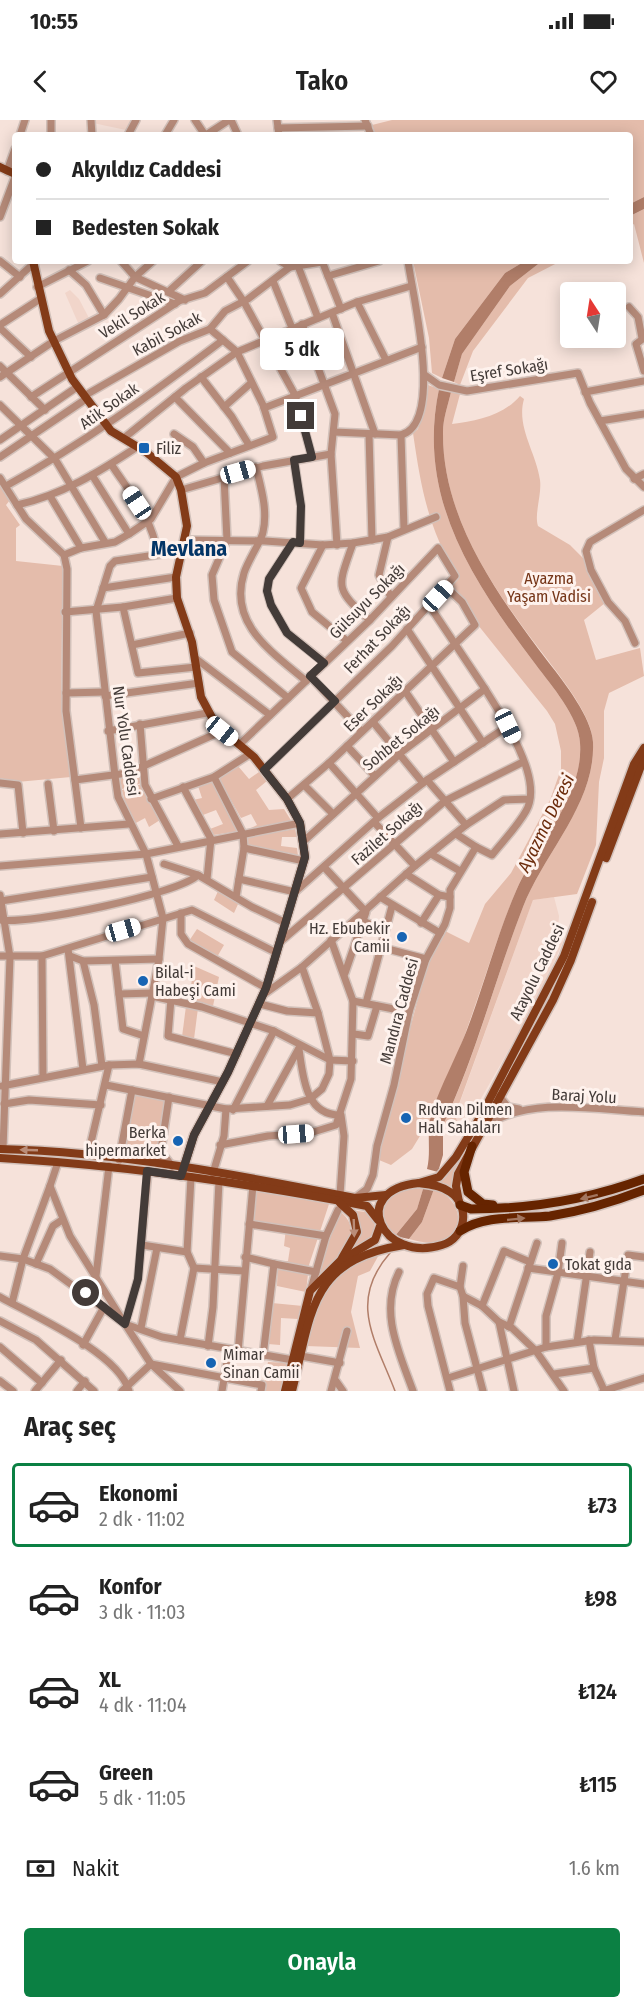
<!DOCTYPE html>
<html lang="tr">
<meta charset="utf-8">
<style>
body{margin:0;font-family:"Fira Sans Condensed",sans-serif;background:#f2f2f2;color:#222;height:100vh;display:flex;flex-direction:column;font-size:22px;white-space:nowrap}
*{box-sizing:border-box;margin:0}
p{font-size:20px;color:#767676}
.icon{flex:none;width:33px;height:33px;fill:none;stroke:currentColor;stroke-width:2;stroke-linecap:round;stroke-linejoin:round}
.map{position:relative;height:1271px;overflow:hidden}
.drawer{display:flex;flex-direction:column;background:#fff;flex:1}
.drawer>*{flex:none}
.guide{position:absolute;left:12px;top:12px;width:621px;height:132px;border-radius:6px;box-shadow:0 3px 15px #0003;display:grid;align-content:center;height:132px;padding:0 24px;background:#fff}
.needle{width:39px;rotate:348deg}
.buttons{position:absolute;left:560px;top:162px;display:grid;gap:12px}
.buttons a{display:grid;place-items:center;width:66px;height:66px;border-radius:6px;background:#fff;box-shadow:0 3px 15px #0003;font-size:30px}
.end{position:absolute;width:27px;height:27px;margin:-14px;border:8px solid #433b38;background:#fff;box-shadow:0 0 0 3px #fff}
.from{border-radius:50%}
.bubble{position:absolute;height:42px;border-radius:6px;background:#fff;box-shadow:0 3px 15px #0003;font-size:20px;font-weight:600;line-height:42px;text-align:center}
.car{position:absolute;width:18px;height:36px;margin:-18px -9px;border-radius:8px;box-shadow:0 0 4px 2px #0007;background:linear-gradient(#fff 24%,#345 0 40%,#fff 0 76%,#345 0 86%,#fff 0)}
.guide b{display:flex;align-items:center;gap:21px;height:57px;font-size:22px}
.guide b+b{border-top:2px solid #e0e0e0}
.guide i{width:15px;height:15px;background:#222}
ul{padding:0;list-style:none}
li{display:flex;align-items:center;gap:18px;height:84px;margin:0 12px 9px;padding:0 12px;border:3px solid transparent;border-radius:6px}
li div{flex:1}
li b{display:block;font-size:22px}
li em{font-style:normal;font-weight:600}
li.active{border-color:#0b8043}
li>.icon{width:54px;height:54px;stroke-width:1.5}
h2{padding:0 24px;font-size:27px;line-height:72px}
.pay{display:flex;align-items:center;gap:15px;height:66px;padding:0 24px;font-size:22px}
.pay p{margin-inline-start:auto}
.button{display:flex;gap:12px;margin-top:auto;padding:12px 24px}
.button a{flex:1;height:69px;border-radius:6px;background:#0b8043;color:#fff;font-size:24px;font-weight:600;line-height:69px;text-align:center}
.status{display:flex;justify-content:space-between;align-items:center;height:42px;padding:0 30px;background:#fff;direction:ltr}
.status svg{height:16px;fill:currentColor}
header{display:flex;justify-content:space-between;align-items:center;height:78px;padding:0 24px;background:#fff;font-size:27px;font-weight:600}
.map>svg:first-child{display:block}
</style>
<div class="status"><b>10:55</b><svg viewBox="0 0 49 12"><path d="M0 12V9h3v3zM5 12V6h3v6zM10 12V3h3v9zM15 12V0h3v12zM26 1h20v11H26zM47 4h2v5h-2z"/></svg></div>
<header><svg class="icon" aria-label="back" viewBox="0 0 24 24"><path d="M15 5l-7 7 7 7"/></svg>Tako<svg class="icon" aria-label="heart" viewBox="0 0 24 24"><path d="M12 20l-8-8c-3-5 5-10 8-4 3-6 11-1 8 4z"/></svg></header>
<div class="map">
<svg width="644" height="1271" viewBox="0 0 644 1271">
<rect width="100%" height="100%" fill="#f6e2da"/>
<!-- built -->
<g fill="#f1d5ca">
<polygon points="93,0 133,0 126,10 93,3"/>
<polygon points="70,170 79,179 90,200 79,205 65,173"/>
<polygon points="554,777 559,796 558,810 563,822 539,877 471,996 457,1001 455,996 533,780"/>
</g>
<!-- green -->
<g fill="#e4bcab">
<polygon points="392,0 644,0 644,77 630,84 630,15 376,15 372,5"/>
<polygon points="644,89 644,143 634,104 630,106 630,96"/>
<polygon points="413,141 525,141 505,153 455,219 442,258 432,253 429,218"/>
<polygon points="542,141 561,141 528,158 473,231 460,265 454,262 462,234 510,166"/>
<path d="M 428,265 L 439,269 C 416,378 473,462 536,545 C 551,565 579,597 580,623 C 584,678 536,723 516,771 C 498,814 485,859 469,903 C 458,936 443,968 430,1000 L 431,1009 L 423,1011 L 412,1029 L 391,1045 L 379,1040 L 380,1022 L 428,841 L 445,811 L 469,823 L 485,784 L 511,753 L 550,680 L 561,649 L 561,631 L 555,604 L 547,591 L 478,505 L 451,464 L 457,456 C 428,408 421,368 413,313 L 418,309 Z"/>
<path d="M 451,272 L 460,274 L 452,304 C 476,301 503,296 520,276 L 524,279 C 516,307 536,332 540,360 C 542,375 534,394 538,406 L 570,425 L 585,440 L 605,483 L 584,500 L 596,540 L 640,528 L 644,556 L 609,573 L 604,591 L 604,638 L 599,662 L 596,725 L 577,774 L 533,780 L 455,995 L 457,1001 L 443,1005 C 476,936 495,859 523,787 C 544,733 596,683 593,622 C 592,596 562,559 547,539 C 497,474 442,399 443,312 C 443,299 448,285 451,272 Z"/>
<polygon points="0,365 10,380 6,385 20,405 16,408 16,441 63,446 61,569 71,657 17,662 0,658"/>
<polygon points="238,646 249,659 259,652 267,661 256,670 269,690 284,689 292,702 256,711 251,708 257,705 251,694 241,698 219,659"/>
<polygon points="140,651 142,663 122,669 120,658"/>
<polygon points="213,661 240,711 213,715 210,709 223,704 216,690 203,695 193,680 202,678 198,666"/>
<polygon points="142,664 160,700 149,707 145,698 134,704 127,690 122,670"/>
<polygon points="295,709 297,717 282,717 281,726 297,728 298,736 247,725 247,717"/>
<polygon points="219,769 239,782 234,793 214,780"/>
<polygon points="197,809 224,825 217,837 189,821"/>
<polygon points="194,846 219,857 213,886 189,879"/>
<polygon points="186,886 198,888 194,919 182,917"/>
<polygon points="135,973 167,979 155,1038 122,1034"/>
<polygon points="458,1039 452,1069 438,1063 445,1058"/>
<polygon points="415,1068 423,1069 417,1089 395,1116 382,1103 383,1086 395,1073"/>
<path d="M 434,1069 C 463,1079 468,1114 437,1122 C 427,1124 418,1121 409,1119 L 422,1102 Z"/>
<polygon points="254,1070 329,1084 309,1145 306,1172 277,1166 278,1141 288,1141 290,1128 284,1126 286,1108 252,1102"/>
<polygon points="347,1090 366,1092 375,1103 372,1118 352,1131 358,1114"/>
<path d="M 341,1092 C 368,1116 334,1141 316,1158 L 329,1117 Z"/>
<path d="M 381,1131 L 370,1151 L 358,1156 L 351,1192 L 360,1228 L 306,1226 C 317,1173 330,1152 381,1131 Z"/>
<polygon points="272,1183 303,1186 298,1199 281,1198 280,1225 268,1224"/>
<polygon points="268,1242 288,1243 281,1271 263,1271"/>
</g>
<!-- water -->
<g fill="#b17e69">
<polygon points="644,77 644,89 630,96 630,84"/>
<polygon points="525,141 542,141 510,166 462,234 454,262 442,258 455,219 505,153"/>
<path d="M 439,269 L 451,272 C 448,285 443,299 443,312 C 442,400 499,477 549,543 C 564,562 592,598 593,622 C 596,683 544,733 523,787 C 495,859 476,935 443,1005 L 443,1035 L 438,1052 L 427,1049 C 431,1033 427,1016 430,1000 C 436,974 458,934 468,907 C 485,862 497,815 516,771 C 536,724 584,677 580,623 C 579,597 551,565 536,545 C 473,462 416,378 439,269 Z"/>
<polygon points="423,1069 434,1069 422,1102 409,1119 395,1116 417,1089"/>
</g>
<g fill="none" stroke-linecap="round" stroke-linejoin="round">
<!-- stream -->
<path stroke="#b17e69" stroke-width="1.5" d="M 390,1133 C 347,1182 376,1221 395,1271"/>
<defs>
<g id="minor">
<polyline points="91,0 92,15"/>
<polyline points="195,0 205,15"/>
<polyline points="231,0 238,15"/>
<polyline points="277,0 279,15"/>
<polyline points="365,0 371,15"/>
<polyline points="278,8 368,6"/>
<polyline points="20,15 25,0"/>
<polyline points="51,15 51,0"/>
<polyline points="128,15 136,0"/>
<polyline points="165,15 174,0"/>
<polyline points="206,15 229,0"/>
<polyline points="7,51 15,29"/>
<polyline points="0,97 15,57"/>
<polyline points="0,141 20,157"/>
<polyline points="121,141 135,157 185,180"/>
<polyline points="280,141 290,147"/>
<polyline points="322,141 341,189"/>
<polyline points="298,146 318,198"/>
<polyline points="69,150 86,165 104,195"/>
<polyline points="328,156 379,141"/>
<polyline points="227,157 244,182 295,275 312,337"/>
<polyline points="100,158 175,184"/>
<polyline points="273,161 292,208"/>
<polyline points="37,167 88,141"/>
<polyline points="168,172 202,141"/>
<polyline points="0,174 32,145"/>
<polyline points="357,182 386,240"/>
<polyline points="629,187 638,197 642,218"/>
<polyline points="332,193 375,314"/>
<polyline points="302,204 335,294 331,334 337,425"/>
<polyline points="0,205 40,179"/>
<polyline points="0,208 31,237"/>
<polyline points="644,218 636,224 644,251"/>
<polyline points="0,246 45,290"/>
<polyline points="425,255 439,265 467,271 578,253 590,283 626,349 644,367"/>
<polyline points="0,257 54,221 104,195 119,179 135,157 153,141"/>
<polyline points="201,257 232,297 249,325"/>
<polyline points="585,272 644,261"/>
<polyline points="84,276 180,221 210,209 225,191 248,179 290,147 322,142"/>
<polyline points="31,277 179,181 205,173 248,141"/>
<polyline points="175,277 230,333"/>
<polyline points="0,285 55,339 105,422"/>
<polyline points="224,287 251,263"/>
<polyline points="264,288 422,227"/>
<polyline points="600,301 644,294"/>
<path d="M 334,312 L 401,315 C 445,303 412,173 408,141"/>
<polyline points="174,314 193,327 204,343"/>
<polyline points="369,314 372,420"/>
<polyline points="401,315 404,409"/>
<polyline points="124,318 186,268 237,232 357,182 411,166"/>
<polyline points="0,320 77,267"/>
<polyline points="0,337 86,279"/>
<polyline points="294,340 301,386 300,423"/>
<path d="M 111,344 C 130,373 153,399 157,433"/>
<path d="M 256,347 C 261,368 268,390 263,412 C 262,420 248,440 244,453 C 228,504 272,532 306,561"/>
<polyline points="92,355 129,414"/>
<polyline points="224,357 227,420 212,455 214,480 232,532 288,578"/>
<path d="M 0,358 L 17,385 C 62,375 99,352 137,327"/>
<polyline points="634,359 644,354"/>
<path d="M 6,366 C 83,324 153,273 223,220"/>
<polyline points="181,370 263,346 331,334"/>
<polyline points="50,376 81,428"/>
<polyline points="17,385 26,399 64,435 67,449 66,591 81,708"/>
<polyline points="388,417 379,455 391,477"/>
<polyline points="185,420 265,421 323,425 353,423 388,417 436,397"/>
<polyline points="293,422 269,459 267,471 271,485 287,513 325,543"/>
<path d="M 353,423 C 338,467 333,468 370,500"/>
<polyline points="323,425 301,468 312,492 347,521"/>
<polyline points="64,435 81,428 115,422 129,414 151,399 176,357 204,343 273,317 263,285 237,232 210,209"/>
<polyline points="103,468 176,457"/>
<polyline points="429,485 485,569"/>
<polyline points="123,487 138,553 196,547"/>
<polyline points="65,492 123,487 177,478"/>
<polyline points="407,509 483,623"/>
<polyline points="635,523 625,501 608,482 591,450 586,431 590,422 644,390"/>
<polyline points="132,525 190,513"/>
<polyline points="195,538 270,595"/>
<polyline points="310,556 361,611"/>
<polyline points="405,571 454,642"/>
<polyline points="66,573 104,572"/>
<polyline points="105,576 199,563"/>
<polyline points="373,602 423,663"/>
<polyline points="140,604 145,665 178,726"/>
<polyline points="108,611 207,593"/>
<polyline points="239,625 368,502 438,428 455,456 392,526 264,650"/>
<polyline points="347,626 375,656"/>
<polyline points="329,643 378,698"/>
<polyline points="214,657 243,714 244,728 236,777"/>
<polyline points="75,660 128,653 222,611"/>
<polyline points="0,663 18,665 23,713"/>
<polyline points="48,664 54,711"/>
<polyline points="304,665 333,694"/>
<polyline points="183,667 211,719 207,759"/>
<polyline points="151,679 214,657 250,634"/>
<polyline points="287,679 329,643 475,505 462,482 446,467"/>
<polyline points="374,702 415,746"/>
<polyline points="0,714 129,704"/>
<polyline points="456,714 476,727"/>
<polyline points="304,721 403,631 485,569 508,606"/>
<polyline points="244,728 304,741"/>
<polyline points="431,734 460,751"/>
<polyline points="164,744 198,755"/>
<polyline points="0,746 146,734 300,703"/>
<polyline points="324,747 366,792 345,853"/>
<polyline points="406,754 439,775 450,777"/>
<polyline points="239,759 295,772 378,698 427,660"/>
<polyline points="0,775 10,837 3,1029"/>
<polyline points="380,777 440,813"/>
<polyline points="1,781 152,757"/>
<polyline points="181,793 181,814 188,824 266,868"/>
<path d="M 0,800 C 29,805 179,774 198,755 L 252,787 L 286,803"/>
<polyline points="363,801 385,811"/>
<polyline points="421,803 439,775"/>
<polyline points="280,822 445,681 523,642"/>
<polyline points="380,827 426,839"/>
<polyline points="68,829 83,949"/>
<polyline points="0,836 42,836 192,790 277,833"/>
<polyline points="42,836 43,957"/>
<polyline points="70,836 83,841 159,839"/>
<polyline points="83,841 94,885 102,946"/>
<polyline points="115,841 123,909 144,916"/>
<polyline points="119,874 153,873"/>
<polyline points="263,875 302,847 415,746 466,705"/>
<polyline points="152,876 202,887 274,911 330,940 353,941"/>
<polyline points="171,879 168,916 237,934"/>
<polyline points="353,881 409,892"/>
<polyline points="366,883 392,786"/>
<polyline points="260,884 287,891 318,893 302,847"/>
<polyline points="354,914 368,916 377,886"/>
<path d="M 299,929 C 303,956 305,996 341,995 L 344,1016 L 340,1075"/>
<polyline points="139,944 159,839 163,798 146,734 118,677 115,656 96,491 110,446 115,441 182,431"/>
<polyline points="106,965 226,989 290,985 310,979 322,969 329,954 330,940 318,893"/>
<polyline points="2,966 109,945 139,944 223,962"/>
<polyline points="499,976 508,987 519,989"/>
<polyline points="4,984 29,980 101,985"/>
<polyline points="267,986 299,928"/>
<polyline points="233,990 274,911"/>
<path d="M 485,1005 C 533,977 591,989 644,992"/>
<polyline points="220,1025 268,1016 310,1013 336,1005 351,959 353,881 331,820"/>
<polyline points="120,1032 166,1038 172,1046"/>
<polyline points="88,1035 109,945"/>
<polyline points="160,1037 169,977"/>
<polyline points="119,1040 132,970"/>
<polyline points="58,1042 50,1066 70,1116 125,1204 151,1244 180,1271"/>
<polyline points="213,1053 224,1016 226,989"/>
<path d="M 355,1078 L 367,1069 L 373,1055 L 377,1026 L 394,965 L 409,892 L 426,839 L 445,804 L 450,788 L 450,770 L 476,727 L 492,735 C 503,721 517,707 526,691 C 540,667 519,628 508,606 L 427,660 L 466,705 L 504,680 L 530,679"/>
<polyline points="249,1104 326,1116"/>
<polyline points="142,1125 187,1132"/>
<polyline points="0,1136 23,1139 50,1149 125,1204 162,1217 293,1240"/>
<polyline points="245,1137 274,1144 263,1236"/>
<polyline points="36,1144 53,1106 62,1100"/>
<polyline points="274,1144 316,1152"/>
<polyline points="463,1146 460,1167 463,1176 482,1186 499,1202 512,1208 536,1231 564,1271"/>
<polyline points="194,1148 244,1151"/>
<polyline points="528,1148 644,1164"/>
<path d="M 399,1152 C 379,1192 399,1232 413,1271"/>
<polyline points="96,1156 109,1046"/>
<polyline points="311,1169 326,1116 338,1090"/>
<polyline points="463,1176 465,1203 483,1271"/>
<path d="M 0,1177 C 34,1196 119,1233 129,1271"/>
<polyline points="12,1183 23,1139 50,1066"/>
<polyline points="482,1186 504,1131 530,1142"/>
<polyline points="0,1201 36,1220 94,1271"/>
<polyline points="499,1202 514,1271"/>
<polyline points="125,1204 138,1159 148,1051"/>
<polyline points="509,1207 537,1123"/>
<polyline points="141,1208 157,1128"/>
<polyline points="180,1220 194,1148 187,1132 191,1057"/>
<polyline points="589,1220 594,1248 604,1270"/>
<polyline points="615,1220 628,1135 644,1137"/>
<polyline points="577,1222 590,1132"/>
<polyline points="83,1225 104,1187"/>
<polyline points="208,1226 213,1187 219,1061"/>
<polyline points="0,1227 42,1263"/>
<polyline points="546,1227 546,1196 558,1153 562,1123"/>
<polyline points="238,1232 253,1065"/>
<polyline points="301,1236 340,1243"/>
<polyline points="554,1254 594,1248"/>
<polyline points="448,1258 546,1227 594,1220 644,1222"/>
<polyline points="0,1261 13,1271"/>
<polyline points="336,1261 343,1271"/>
<polyline points="35,1271 61,1240"/>
<polyline points="77,1271 85,1261"/>
<polyline points="122,1271 151,1244 262,1265 261,1271"/>
<polyline points="222,1271 229,1230"/>
<polyline points="331,1271 347,1211"/>
<polyline points="450,1271 428,1186 427,1174 434,1158 460,1167"/>
<polyline points="603,1271 644,1258"/>
</g>
<g id="major">
<polyline points="0,47 15,54"/>
<polyline points="33,141 49,211 72,259 111,311 146,332 176,357 181,370 187,406 176,457 177,478 192,522 201,577 216,605 254,637 287,679 300,703 305,737 266,868 228,952 194,1015 181,1056"/>
<polyline points="606,738 644,638"/>
<path d="M 0,1029 C 119,1032 239,1055 355,1078 L 386,1075"/>
<path d="M 0,1038 C 123,1045 246,1063 367,1086 L 378,1100"/>
<polyline points="419,1063 439,1057 456,1037 482,994 564,836 634,644 644,628"/>
<path d="M 419,1063 C 430,1065 440,1065 450,1072 C 471,1086 466,1118 442,1125 C 382,1144 347,1070 419,1063 Z"/>
<polyline points="459,1082 456,1066 458,1054 553,880 571,840 592,782"/>
<polyline points="340,1083 353,1095 357,1112 342,1138"/>
<polyline points="285,1271 310,1171 340,1141 375,1120 380,1106"/>
<path d="M 292,1271 C 312,1194 308,1140 404,1125"/>
</g>
<g id="highway">
<polyline points="472,1026 464,1052 468,1072 483,1084 493,1085"/>
<path d="M 460,1085 L 471,1089 C 532,1089 587,1080 644,1059"/>
<path d="M 460,1111 C 485,1094 522,1099 550,1096 C 583,1091 613,1082 644,1070"/>
</g>
</defs>
<!-- minor casing -->
<use href="#minor" stroke="#d2c1ba" stroke-width="10"/>
<!-- major casing -->
<use href="#major" stroke="#d2c1ba" stroke-width="11"/>
<!-- highway casing -->
<use href="#highway" stroke="#d2c1ba" stroke-width="12"/>
<!-- minor -->
<use href="#minor" stroke="#b58a79" stroke-width="7"/>
<!-- major -->
<use href="#major" stroke="#833b18" stroke-width="8"/>
<!-- highway -->
<use href="#highway" stroke="#662400" stroke-width="9"/>
</g>
<!-- one-way arrows -->
<defs><path id="oneway-solid" d="M-6-.8H1V-3.2L6.5 0L1 3.2V.8H-6Z" transform="scale(1.5)"/></defs>
<g fill="#ba8d78">
<use href="#oneway-solid" transform="translate(29 1030) rotate(-178)"/>
<use href="#oneway-solid" transform="translate(354 1108) rotate(88)"/>
</g>
<g fill="#a3765f">
<use href="#oneway-solid" transform="translate(589 1077) rotate(166)"/>
<use href="#oneway-solid" transform="translate(516 1099) rotate(-6)"/>
</g>
<g fill="none" stroke-linecap="round" stroke-linejoin="round">
<!-- route -->
<polyline stroke="#433b38" stroke-width="8" points="86,1173 125,1204 138,1159 147,1051 181,1056 194,1015 228,952 266,868 305,737 300,703 287,679 264,650 335,581 310,556 324,543 287,513 271,485 267,471 269,459 293,422 300,423 301,386 294,340 312,337 301,296"/>
</g>
<!-- markers -->
<g fill="#1764b3" stroke="#fef2ed" stroke-width="2">
<rect x="138" y="322" width="12" height="12" rx="3"/>
<circle cx="402" cy="817" r="6"/>
<circle cx="143" cy="861" r="6"/>
<circle cx="406" cy="998" r="6"/>
<circle cx="178" cy="1021" r="6"/>
<circle cx="553" cy="1144" r="6"/>
<circle cx="211" cy="1243" r="6"/>
</g>
<g text-anchor="middle" dominant-baseline="central" stroke-width="6" stroke-linejoin="round" paint-order="stroke">
<!-- street labels -->
<g font-size="16" fill="#433b38" stroke="#fef2ed">
<text transform="translate(132 195) rotate(-32)">Vekil Sokak</text>
<text transform="translate(167 214) rotate(-28)">Kabil Sokak</text>
<text transform="translate(509 250) rotate(-9)">Eşref Sokağı</text>
<text transform="translate(109 286) rotate(-35)">Atik Sokak</text>
<text transform="translate(367 481) rotate(-45)">Gülsuyu Sokağı</text>
<text transform="translate(377 519) rotate(-46)">Ferhat Sokağı</text>
<text transform="translate(373 583) rotate(-44)">Eser Sokağı</text>
<text transform="translate(401 618) rotate(-39)">Sohbet Sokağı</text>
<text transform="translate(126 621) rotate(82)">Nur Yolu Caddesi</text>
<text transform="translate(387 713) rotate(-41)">Fazilet Sokağı</text>
<text transform="translate(537 852) rotate(-64)">Atayolu Caddesi</text>
<text transform="translate(399 891) rotate(-75)">Mandıra Caddesi</text>
<text transform="translate(584 976) rotate(3)">Baraj Yolu</text>
</g>
<!-- poi labels -->
<g font-size="16" fill="#433b38" stroke="#fef2ed" text-anchor="start">
<text x="156" y="328">Filiz</text>
<text x="390" y="808" text-anchor="end">Hz. Ebubekir<tspan x="390" dy="18">Camii</tspan></text>
<text x="155" y="852">Bilal-i<tspan x="155" dy="18">Habeşi Cami</tspan></text>
<text x="418" y="989">Rıdvan Dilmen<tspan x="418" dy="18">Halı Sahaları</tspan></text>
<text x="166" y="1012" text-anchor="end">Berka<tspan x="166" dy="18">hipermarket</tspan></text>
<text x="565" y="1144">Tokat gıda</text>
<text x="223" y="1234">Mimar<tspan x="223" dy="18">Sinan Camii</tspan></text>
</g>
<!-- park labels -->
<g font-size="16" fill="#753517" stroke="#fef2ed">
<text x="549" y="458">Ayazma<tspan x="549" dy="18">Yaşam Vadisi</tspan></text>
</g>
<!-- water labels -->
<g font-size="18" font-style="italic" fill="#6c2c0c" stroke="#fef2ed">
<text transform="translate(546 703) rotate(-64)">Ayazma Deresi</text>
</g>
<!-- district labels -->
<g font-size="22" font-weight="bold" fill="#033566" stroke="#fef2ed">
<text x="189" y="428">Mevlana</text>
</g>
</g>
</svg>
<div class="buttons">
<a><svg class="needle" viewBox="-14 -14 28 28"><path d="M0-13l5 13h-10z" fill="#e53935"/><path d="M0 13l5-13h-10z" fill="#767676"/></svg></a>
</div>
<i class="end from" style="left:86px;top:1173px"></i>
<i class="end" style="left:301px;top:296px"></i>
<div class="bubble" style="left:260px;top:208px;width:84px">5 dk</div>
<i class="car" style="left:238px;top:352px;rotate:74deg"></i>
<i class="car" style="left:137px;top:383px;rotate:326deg"></i>
<i class="car" style="left:438px;top:476px;rotate:43deg"></i>
<i class="car" style="left:508px;top:606px;rotate:155deg"></i>
<i class="car" style="left:222px;top:611px;rotate:129deg"></i>
<i class="car" style="left:123px;top:810px;rotate:74deg"></i>
<i class="car" style="left:296px;top:1014px;rotate:86deg"></i>
<div class="guide">
<b><i class="from"></i>Akyıldız Caddesi</b>
<b><i></i>Bedesten Sokak</b>
</div>
</div>
<section class="drawer">
<h2>Araç seç</h2>
<ul>
<li class="active"><svg class="icon" aria-label="car" viewBox="0 0 24 24"><path d="M5 17H2v-5l4-1 3-4h7l3 4 3 1v5h-3M9 17h6M6 11h13"/><circle cx="7" cy="17" r="2"/><circle cx="17" cy="17" r="2"/></svg><div><b>Ekonomi</b><p>2 dk · 11:02</p></div><em>₺73</em></li>
<li><svg class="icon" aria-label="car" viewBox="0 0 24 24"><path d="M5 17H2v-5l4-1 3-4h7l3 4 3 1v5h-3M9 17h6M6 11h13"/><circle cx="7" cy="17" r="2"/><circle cx="17" cy="17" r="2"/></svg><div><b>Konfor</b><p>3 dk · 11:03</p></div><em>₺98</em></li>
<li><svg class="icon" aria-label="car" viewBox="0 0 24 24"><path d="M5 17H2v-5l4-1 3-4h7l3 4 3 1v5h-3M9 17h6M6 11h13"/><circle cx="7" cy="17" r="2"/><circle cx="17" cy="17" r="2"/></svg><div><b>XL</b><p>4 dk · 11:04</p></div><em>₺124</em></li>
<li><svg class="icon" aria-label="car" viewBox="0 0 24 24"><path d="M5 17H2v-5l4-1 3-4h7l3 4 3 1v5h-3M9 17h6M6 11h13"/><circle cx="7" cy="17" r="2"/><circle cx="17" cy="17" r="2"/></svg><div><b>Green</b><p>5 dk · 11:05</p></div><em>₺115</em></li>
</ul>
<div class="pay"><svg class="icon" aria-label="cash" viewBox="0 0 24 24"><path d="M3 7h18v10H3z"/><circle cx="12" cy="12" r="2"/></svg>Nakit<p>1.6 km</p></div>
<div class="button"><a>Onayla</a></div>
</section>
